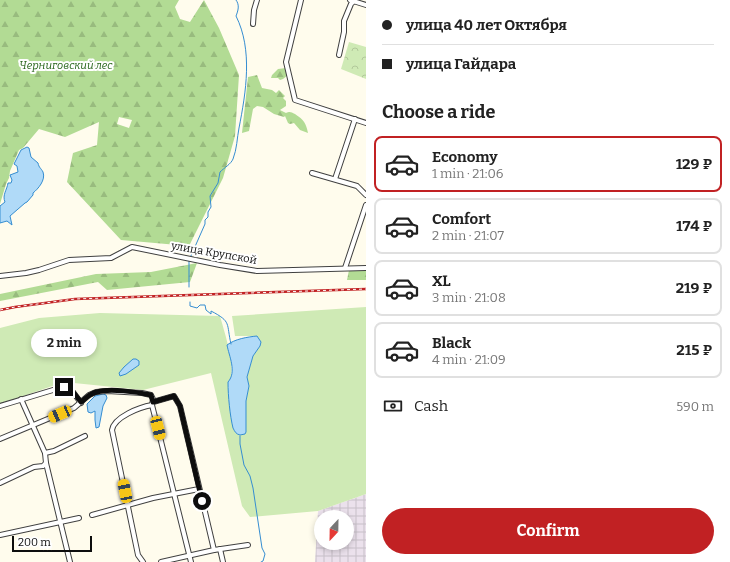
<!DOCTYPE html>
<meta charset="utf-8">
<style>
body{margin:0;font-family:Bitter,serif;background:#f6f6f6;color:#222;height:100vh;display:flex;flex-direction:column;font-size:15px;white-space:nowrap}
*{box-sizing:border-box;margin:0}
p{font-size:13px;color:#767676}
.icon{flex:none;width:22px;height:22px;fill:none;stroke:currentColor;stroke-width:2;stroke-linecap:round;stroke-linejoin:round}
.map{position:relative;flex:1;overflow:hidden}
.sheet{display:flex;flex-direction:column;background:#fff;width:364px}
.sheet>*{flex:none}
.guide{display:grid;align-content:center;height:88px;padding:0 16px;background:#fff}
.needle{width:26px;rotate:202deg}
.buttons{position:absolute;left:314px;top:510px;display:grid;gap:8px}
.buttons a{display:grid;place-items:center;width:40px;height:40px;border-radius:50%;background:#fff;box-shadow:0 2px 6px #0003;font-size:20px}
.scale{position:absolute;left:12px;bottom:10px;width:80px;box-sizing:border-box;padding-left:4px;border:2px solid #0d0d0d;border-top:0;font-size:11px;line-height:14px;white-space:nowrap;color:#0d0d0d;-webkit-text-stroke:3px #fff;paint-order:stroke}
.end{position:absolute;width:18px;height:18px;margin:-9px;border:5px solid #0d0d0d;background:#fff;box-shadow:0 0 0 2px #fff}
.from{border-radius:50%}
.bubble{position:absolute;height:28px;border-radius:14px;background:#fff;box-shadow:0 2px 6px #0003;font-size:13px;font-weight:700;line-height:28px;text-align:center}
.car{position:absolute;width:12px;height:24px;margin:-12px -6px;border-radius:5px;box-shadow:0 0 3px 1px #0007;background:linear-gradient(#f5c518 24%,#345 0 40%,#f5c518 0 76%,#345 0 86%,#f5c518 0)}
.guide b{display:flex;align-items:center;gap:14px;height:38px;font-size:15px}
.guide b+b{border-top:1px solid #e0e0e0}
.guide i{width:10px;height:10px;background:#222}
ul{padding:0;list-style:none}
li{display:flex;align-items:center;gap:12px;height:56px;margin:0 8px 6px;padding:0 8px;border:2px solid #e0e0e0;border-radius:8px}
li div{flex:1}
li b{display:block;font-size:15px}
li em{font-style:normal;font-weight:700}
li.selected{border-color:#c12123}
li>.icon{width:36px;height:36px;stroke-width:1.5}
h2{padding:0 16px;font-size:18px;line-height:48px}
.pay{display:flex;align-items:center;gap:10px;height:44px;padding:0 16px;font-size:15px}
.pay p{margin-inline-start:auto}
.button{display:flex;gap:8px;margin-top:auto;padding:8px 16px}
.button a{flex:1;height:46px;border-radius:24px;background:#c12123;color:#fff;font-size:16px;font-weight:700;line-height:46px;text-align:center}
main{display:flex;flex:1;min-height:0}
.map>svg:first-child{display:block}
</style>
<main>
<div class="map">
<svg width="366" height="562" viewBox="0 0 366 562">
<defs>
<pattern id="industrial-grid" width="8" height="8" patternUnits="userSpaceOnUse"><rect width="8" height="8" fill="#ebe1ec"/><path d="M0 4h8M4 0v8" fill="none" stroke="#c8c0c9"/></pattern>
<pattern id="forest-firs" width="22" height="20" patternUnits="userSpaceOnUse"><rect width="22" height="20" fill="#b2db94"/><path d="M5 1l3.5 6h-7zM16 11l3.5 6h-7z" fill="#98bb7e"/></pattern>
<pattern id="park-crowns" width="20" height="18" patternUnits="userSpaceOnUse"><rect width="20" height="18" fill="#cfeab5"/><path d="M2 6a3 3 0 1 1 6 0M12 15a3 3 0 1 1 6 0" fill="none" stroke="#b1c89a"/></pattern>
</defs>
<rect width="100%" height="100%" fill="#fffced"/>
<!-- industrial -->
<path fill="url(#industrial-grid)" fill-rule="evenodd" d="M 366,494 L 366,562 L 315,562 L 318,511 ZM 321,517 L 347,517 L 347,543 L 321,543 Z"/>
<!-- forest -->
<g fill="url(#forest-firs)" fill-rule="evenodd">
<path d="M 0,0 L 179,0 L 175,7 L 180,19 L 190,22 L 204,0 L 219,28 L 239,75 L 235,136 L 223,178 L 189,246 L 121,240 L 67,182 L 73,153 L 97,145 L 99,122 L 65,137 L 39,129 L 23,148 L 19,150 L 10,171 L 9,178 L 6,184 L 0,204 ZM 119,117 L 132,120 L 129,128 L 117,124 Z"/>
<polygon points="286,68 288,75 283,79 280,80 278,78 271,78 272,75 278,69"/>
<path d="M 257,75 L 262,88 L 272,90 L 276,93 L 279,90 L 285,96 L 283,98 L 286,101 L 286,106 L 280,110 L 286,113 C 290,111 291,112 295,114 C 304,120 306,123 308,133 L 300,130 L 294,123 L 290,124 L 288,123 L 285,116 L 284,117 L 274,114 L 263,107 L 257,106 L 253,109 L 249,131 L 242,133 L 248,77 Z"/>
<polygon points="197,263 190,282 107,290 98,282 0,301 0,294 96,274 151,272"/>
<polygon points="349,270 366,270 366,280 347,280"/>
</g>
<!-- park -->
<polygon fill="url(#park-crowns)" points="349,42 366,47 366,79 341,69"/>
<!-- garden -->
<path fill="#cfeab5" d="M 366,307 L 366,494 L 318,511 L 250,517 L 242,506 L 211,373 L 143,390 L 64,382 L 0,404 L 0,328 L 39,318 L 100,313 L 220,316 C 224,331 238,371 228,383 L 233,428 L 236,433 L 240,435 L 245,434 L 246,432 L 246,401 L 249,386 L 247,377 L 253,356 L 260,346 L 260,340 L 257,336 L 235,336 L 232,316 Z"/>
<!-- water -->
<g fill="#b0daf8" stroke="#358dd1">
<path d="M 27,147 L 29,148 L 31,157 L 38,163 C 39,168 41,168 43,172 C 46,180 38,189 33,193 L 33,195 L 27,202 L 25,203 L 10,216 L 12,225 L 7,221 L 0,223 L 0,206 L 5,202 C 2,195 7,190 8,183 L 11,183 L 12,180 L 10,175 L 18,172 L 17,166 L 14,164 L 21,150 Z"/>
<path d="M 257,336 L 261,342 L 260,346 L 253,356 L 247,377 L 249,386 L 246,401 L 246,432 L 245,434 L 240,435 C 236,434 235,432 233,428 C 230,416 228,396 228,382 C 237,372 229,356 227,345 C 235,339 247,337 257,336 Z"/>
<polygon points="133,359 136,359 139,361 139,365 126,374 120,376 119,373 124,367"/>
<polygon points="103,394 106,395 107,398 103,406 99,427 96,428 95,420 95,411 91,413 88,412 87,404 95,396"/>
</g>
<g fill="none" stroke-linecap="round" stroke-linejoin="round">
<!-- stream -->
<g stroke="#358dd1" stroke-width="1">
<path d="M 190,258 L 205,224 L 205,220 L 208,217 L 208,212 L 211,207 L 210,196 L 218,183 L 220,172 C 224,168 231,164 233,159 C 237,149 237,138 239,128 C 246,92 253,50 236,16 C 238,11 240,5 236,0"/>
<polyline points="189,287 189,261"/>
<path d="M 190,302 L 190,306 L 197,308 L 200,305 L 205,305 L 206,310 L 211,314 L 211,311 C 232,322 226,323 231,344"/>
<polyline points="240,436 240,444 244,465 250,476 253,488 262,548 265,554 263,561 261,562"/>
</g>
<defs>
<g id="minor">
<polyline points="301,0 286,62 295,100 366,123"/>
<polyline points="350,0 366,5"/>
<polyline points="253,24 254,10 257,0"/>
<polyline points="339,55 344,32 344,21 351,4 355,0"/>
<polyline points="312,173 357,186 366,195"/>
<polyline points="335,179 355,119"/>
<polyline points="345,268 366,205"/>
<polyline points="0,276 26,273 39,270 69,260 111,258 132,247 220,265 257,271 366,268"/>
<polyline points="21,399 45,453 46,463 70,562"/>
<polyline points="153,402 174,396 180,406 214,550"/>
<polyline points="0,406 63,387 73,392 81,403"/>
<polyline points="0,439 74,408 89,395 96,392 107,391 142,393 151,395 153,399 152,405 191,562"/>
<polyline points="45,453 54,451 85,436"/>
<polyline points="0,483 34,467 43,466 46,463"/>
<polyline points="92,515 153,498 199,489"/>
<polyline points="0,535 79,518"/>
<polyline points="220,549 223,562"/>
<path d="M 143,562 L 138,555 L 112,430 C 114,417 140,407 152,405"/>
<polyline points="161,562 214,550 248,545"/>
</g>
</defs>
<!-- minor casing -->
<use href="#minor" stroke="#404040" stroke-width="6"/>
<!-- minor -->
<use href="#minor" stroke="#fff" stroke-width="4"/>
<defs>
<polyline id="rail" points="0,310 15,307 75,299 366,289"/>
</defs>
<!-- rail casing -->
<use href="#rail" stroke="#c12123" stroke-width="2.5"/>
<!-- rail -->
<use href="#rail" stroke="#fff" stroke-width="1" stroke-dasharray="3" stroke-linecap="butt"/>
</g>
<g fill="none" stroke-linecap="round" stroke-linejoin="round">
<!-- route -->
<path stroke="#0d0d0d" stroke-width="5" d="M 64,387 L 73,392 L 81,402 C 86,398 90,393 97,392 C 110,388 137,392 151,395 L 153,402 L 174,396 L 180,406 L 202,501"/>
</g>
<g text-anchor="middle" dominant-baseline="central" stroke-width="4" stroke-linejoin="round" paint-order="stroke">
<!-- park labels -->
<g font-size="11" font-style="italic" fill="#28661b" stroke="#fff">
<text x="66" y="65">Черниговский лес</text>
</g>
<!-- street labels -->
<g font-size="11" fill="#0d0d0d" stroke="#fff">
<text transform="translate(214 253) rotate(10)">улица Крупской</text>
</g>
</g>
</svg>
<div class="buttons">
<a><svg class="needle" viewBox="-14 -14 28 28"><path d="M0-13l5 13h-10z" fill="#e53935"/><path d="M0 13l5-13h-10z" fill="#767676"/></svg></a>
</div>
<div class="scale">200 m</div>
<i class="end from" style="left:202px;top:501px"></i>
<i class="end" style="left:64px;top:387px"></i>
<div class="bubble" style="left:31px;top:329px;width:66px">2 min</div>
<i class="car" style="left:60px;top:414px;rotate:247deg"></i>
<i class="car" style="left:158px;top:428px;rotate:166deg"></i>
<i class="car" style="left:125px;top:491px;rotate:349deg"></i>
</div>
<section class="sheet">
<div class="guide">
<b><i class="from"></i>улица 40 лет Октября</b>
<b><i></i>улица Гайдара</b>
</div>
<h2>Choose a ride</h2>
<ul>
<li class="selected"><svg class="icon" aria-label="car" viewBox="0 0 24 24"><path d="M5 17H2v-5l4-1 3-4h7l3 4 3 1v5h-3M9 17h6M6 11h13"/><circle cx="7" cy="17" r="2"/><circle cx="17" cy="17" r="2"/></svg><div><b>Economy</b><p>1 min · 21:06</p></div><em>129 ₽</em></li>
<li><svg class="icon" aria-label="car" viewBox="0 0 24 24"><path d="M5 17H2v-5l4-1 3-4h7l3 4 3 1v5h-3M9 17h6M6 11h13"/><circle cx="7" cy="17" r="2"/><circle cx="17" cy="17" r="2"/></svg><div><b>Comfort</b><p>2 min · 21:07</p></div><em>174 ₽</em></li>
<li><svg class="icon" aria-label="car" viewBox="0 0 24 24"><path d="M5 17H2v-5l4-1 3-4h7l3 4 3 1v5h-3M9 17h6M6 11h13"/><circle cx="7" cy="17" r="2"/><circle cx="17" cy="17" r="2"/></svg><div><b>XL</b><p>3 min · 21:08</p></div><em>219 ₽</em></li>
<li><svg class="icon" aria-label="car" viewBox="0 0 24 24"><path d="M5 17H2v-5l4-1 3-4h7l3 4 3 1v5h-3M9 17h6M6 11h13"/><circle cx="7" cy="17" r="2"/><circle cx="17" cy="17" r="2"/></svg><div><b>Black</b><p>4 min · 21:09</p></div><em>215 ₽</em></li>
</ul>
<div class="pay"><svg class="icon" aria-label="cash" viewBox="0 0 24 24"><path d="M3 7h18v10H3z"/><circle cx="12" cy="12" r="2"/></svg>Cash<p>590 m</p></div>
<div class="button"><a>Confirm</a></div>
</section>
</main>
